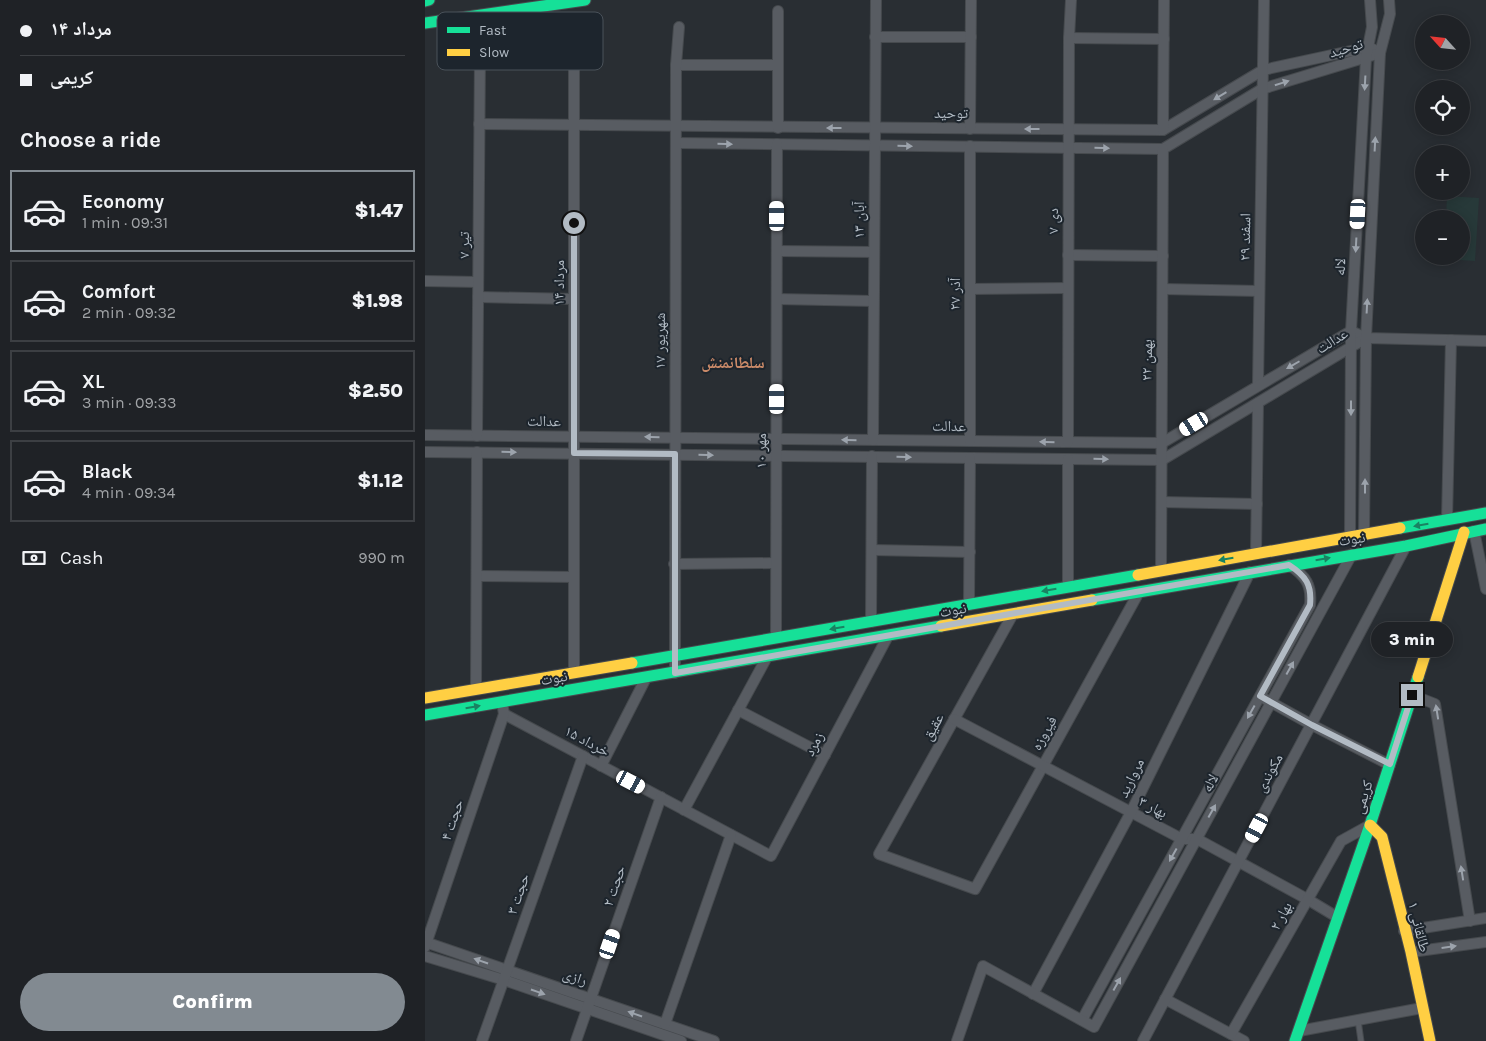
<!DOCTYPE html>
<meta charset="utf-8">
<style>
body{margin:0;font-family:Karla,"Noto Naskh Arabic",sans-serif;background:#272a2e;color:#f1f3f6;height:100vh;display:flex;flex-direction:column;font-size:19px;white-space:nowrap}
*{box-sizing:border-box;margin:0}
p{font-size:16px;color:#a1a4a7}
.icon{flex:none;width:28px;height:28px;fill:none;stroke:currentColor;stroke-width:2;stroke-linecap:round;stroke-linejoin:round}
.map{position:relative;flex:1;overflow:hidden}
.details{display:flex;flex-direction:column;background:#1f2226;width:425px}
.details>*{flex:none}
.guide{display:grid;align-content:center;height:110px;padding:0 20px;background:#1f2226}
.needle{width:32px;rotate:297deg}
.fabs{position:absolute;left:990px;top:15px;display:grid;gap:10px}
.fabs a{display:grid;place-items:center;width:55px;height:55px;border-radius:50%;background:#1f2226;box-shadow:0 2px 12px #0003,0 0 0 1px #3c3f43;font-size:25px}
.end{position:absolute;width:22px;height:22px;margin:-11px;border:6px solid #b2bbc4;background:#111;box-shadow:0 0 0 2px #111}
.from{border-radius:50%}
.bubble{position:absolute;height:35px;border-radius:18px;background:#1f2226;box-shadow:0 2px 12px #0003,0 0 0 1px #3c3f43;font-size:16px;font-weight:800;line-height:35px;text-align:center}
.car{position:absolute;width:15px;height:30px;margin:-15px -8px;border-radius:6px;box-shadow:0 0 4px 1px #0007;background:linear-gradient(#fff 24%,#345 0 40%,#fff 0 76%,#345 0 86%,#fff 0)}
.guide b{display:flex;align-items:center;gap:18px;height:48px;font-size:19px}
.guide b+b{border-top:1px solid #3c3f43}
.guide i{width:12px;height:12px;background:#f1f3f6}
ul{padding:0;list-style:none}
li{display:flex;align-items:center;gap:15px;height:82px;margin:0 10px 8px;padding:0 10px;border:2px solid #3c3f43;border-radius:0px}
li div{flex:1}
li b{display:block;font-size:19px}
li em{font-style:normal;font-weight:800}
li.on{border-color:#828a91}
li>.icon{width:45px;height:45px;stroke-width:1.5}
h2{padding:0 20px;font-size:22px;line-height:60px}
.pay{display:flex;align-items:center;gap:12px;height:55px;padding:0 20px;font-size:19px}
.pay p{margin-inline-start:auto}
.cta{display:flex;gap:10px;margin-top:auto;padding:10px 20px}
.cta a{flex:1;height:58px;border-radius:30px;background:#828a91;color:#fff;font-size:20px;font-weight:800;line-height:58px;text-align:center}
main{display:flex;flex:1;min-height:0}
.map>svg:first-child{display:block}
</style>
<main>
<section class="details">
<div class="guide">
<b><i class="from"></i>۱۴ مرداد</b>
<b><i></i>کریمی</b>
</div>
<h2>Choose a ride</h2>
<ul>
<li class="on"><svg class="icon" aria-label="car" viewBox="0 0 24 24"><path d="M5 17H2v-5l4-1 3-4h7l3 4 3 1v5h-3M9 17h6M6 11h13"/><circle cx="7" cy="17" r="2"/><circle cx="17" cy="17" r="2"/></svg><div><b>Economy</b><p>1 min · 09:31</p></div><em>$1.47</em></li>
<li><svg class="icon" aria-label="car" viewBox="0 0 24 24"><path d="M5 17H2v-5l4-1 3-4h7l3 4 3 1v5h-3M9 17h6M6 11h13"/><circle cx="7" cy="17" r="2"/><circle cx="17" cy="17" r="2"/></svg><div><b>Comfort</b><p>2 min · 09:32</p></div><em>$1.98</em></li>
<li><svg class="icon" aria-label="car" viewBox="0 0 24 24"><path d="M5 17H2v-5l4-1 3-4h7l3 4 3 1v5h-3M9 17h6M6 11h13"/><circle cx="7" cy="17" r="2"/><circle cx="17" cy="17" r="2"/></svg><div><b>XL</b><p>3 min · 09:33</p></div><em>$2.50</em></li>
<li><svg class="icon" aria-label="car" viewBox="0 0 24 24"><path d="M5 17H2v-5l4-1 3-4h7l3 4 3 1v5h-3M9 17h6M6 11h13"/><circle cx="7" cy="17" r="2"/><circle cx="17" cy="17" r="2"/></svg><div><b>Black</b><p>4 min · 09:34</p></div><em>$1.12</em></li>
</ul>
<div class="pay"><svg class="icon" aria-label="cash" viewBox="0 0 24 24"><path d="M3 7h18v10H3z"/><circle cx="12" cy="12" r="2"/></svg>Cash<p>990 m</p></div>
<div class="cta"><a>Confirm</a></div>
</section>
<div class="map">
<svg width="1061" height="1041" viewBox="0 0 1061 1041">
<rect width="100%" height="100%" fill="#292e33"/>
<!-- green -->
<polygon fill="#273939" points="1022,196 1054,198 1050,261 1018,259 1018,256 1036,256 1036,219 1021,219"/>
<g fill="none" stroke-linecap="round" stroke-linejoin="round">
<defs>
<polyline id="lane" points="933,1020 936,1041"/>
<g id="street">
<polyline points="450,37 546,37"/>
<polyline points="644,38 739,39"/>
<polyline points="251,65 353,65"/>
<polyline points="54,124 738,130 838,70 944,47 955,53"/>
<polyline points="353,128 353,11"/>
<polyline points="545,129 546,0"/>
<polyline points="738,130 739,0"/>
<polyline points="251,143 738,149 837,89 955,53"/>
<polyline points="352,251 449,252"/>
<polyline points="643,255 738,256"/>
<polyline points="0,281 53,282"/>
<polyline points="545,289 643,288"/>
<polyline points="738,289 834,291"/>
<polyline points="53,297 149,299"/>
<polyline points="352,299 448,301"/>
<polyline points="833,385 839,0"/>
<polyline points="0,435 737,443 926,331 941,338 1061,341"/>
<polyline points="52,436 55,54"/>
<polyline points="448,440 451,0"/>
<polyline points="545,441 545,146"/>
<polyline points="643,442 644,38 646,0"/>
<polyline points="0,452 737,460 941,338"/>
<polyline points="737,502 832,504"/>
<polyline points="1022,520 1026,340"/>
<polyline points="1049,531 1061,589"/>
<polyline points="939,535 941,338 955,53 965,14 964,0"/>
<polyline points="925,537 926,331 941,58 947,27 945,0"/>
<polyline points="447,550 545,552"/>
<polyline points="831,554 833,403"/>
<polyline points="249,564 351,563"/>
<polyline points="736,571 738,149"/>
<polyline points="52,576 149,577"/>
<polyline points="643,587 643,459"/>
<polyline points="544,605 545,458"/>
<polyline points="588,614 454,854 550,889 714,592"/>
<polyline points="446,622 447,456"/>
<polyline points="351,638 352,144"/>
<polyline points="149,673 149,38"/>
<polyline points="250,673 251,65 254,27"/>
<polyline points="51,689 52,452"/>
<polyline points="987,695 1010,704 1045,921"/>
<polyline points="840,699 887,725 965,765"/>
<polyline points="313,710 400,755"/>
<polyline points="79,714 346,856 463,636"/>
<polyline points="529,719 757,839 772,839 882,899 912,917"/>
<polyline points="176,766 221,678"/>
<polyline points="259,810 342,657"/>
<polyline points="979,931 1061,918"/>
<polyline points="0,942 289,1041"/>
<polyline points="0,947 79,714 78,708"/>
<polyline points="986,952 1061,942"/>
<polyline points="0,956 79,980 256,1041"/>
<polyline points="608,994 706,812 825,572"/>
<polyline points="740,999 819,1041"/>
<path d="M 657,1020 L 885,605 C 887,585 881,576 864,565"/>
<polyline points="240,1024 306,835"/>
<polyline points="874,1031 997,1008"/>
<polyline points="806,1034 916,841 945,825"/>
<polyline points="57,1041 158,756"/>
<polyline points="151,1041 236,797"/>
<polyline points="532,1041 558,966 669,1027 927,554"/>
<polyline points="718,1041 981,546"/>
</g>
<g id="fast">
<polyline points="0,1 4,0"/>
<polyline points="0,23 160,0"/>
<polyline points="975,528 1061,513"/>
<polyline points="667,600 981,546 1061,529"/>
<polyline points="207,663 713,575"/>
<polyline points="0,715 516,626"/>
<polyline points="870,1041 945,825 993,677"/>
</g>
<g id="slow">
<polyline points="713,575 975,528"/>
<polyline points="516,626 667,600"/>
<polyline points="993,677 1039,532"/>
<polyline points="0,698 207,663"/>
<polyline points="945,825 957,837 986,952 1005,1041"/>
</g>
</defs>
<!-- lane casing -->
<use href="#lane" stroke="#464a4e" stroke-width="7"/>
<!-- street casing -->
<use href="#street" stroke="#464a4e" stroke-width="12"/>
<!-- fast casing -->
<use href="#fast" stroke="#464a4e" stroke-width="13"/>
<!-- slow casing -->
<use href="#slow" stroke="#464a4e" stroke-width="13"/>
<!-- lane -->
<use href="#lane" stroke="#585c62" stroke-width="5"/>
<!-- street -->
<use href="#street" stroke="#585c62" stroke-width="10"/>
<!-- fast -->
<use href="#fast" stroke="#16e098" stroke-width="11"/>
<!-- slow -->
<use href="#slow" stroke="#ffcf43" stroke-width="11"/>
</g>
<!-- one-way arrows -->
<defs><path id="oneway-solid" d="M-6-.8H1V-3.2L6.5 0L1 3.2V.8H-6Z" transform="scale(1.25)"/></defs>
<g fill="#9ca3ac">
<use href="#oneway-solid" transform="translate(857 83) rotate(-17)"/>
<use href="#oneway-solid" transform="translate(940 83) rotate(93)"/>
<use href="#oneway-solid" transform="translate(795 96) rotate(149)"/>
<use href="#oneway-solid" transform="translate(409 128) rotate(-180)"/>
<use href="#oneway-solid" transform="translate(607 129) rotate(-180)"/>
<use href="#oneway-solid" transform="translate(300 144) rotate(1)"/>
<use href="#oneway-solid" transform="translate(950 144) rotate(-87)"/>
<use href="#oneway-solid" transform="translate(480 146) rotate(1)"/>
<use href="#oneway-solid" transform="translate(677 148) rotate(1)"/>
<use href="#oneway-solid" transform="translate(931 245) rotate(93)"/>
<use href="#oneway-solid" transform="translate(942 306) rotate(-87)"/>
<use href="#oneway-solid" transform="translate(868 365) rotate(150)"/>
<use href="#oneway-solid" transform="translate(926 408) rotate(90)"/>
<use href="#oneway-solid" transform="translate(227 437) rotate(-179)"/>
<use href="#oneway-solid" transform="translate(424 440) rotate(-179)"/>
<use href="#oneway-solid" transform="translate(622 442) rotate(-179)"/>
<use href="#oneway-solid" transform="translate(84 452) rotate(1)"/>
<use href="#oneway-solid" transform="translate(281 455) rotate(1)"/>
<use href="#oneway-solid" transform="translate(479 457) rotate(1)"/>
<use href="#oneway-solid" transform="translate(676 459) rotate(1)"/>
<use href="#oneway-solid" transform="translate(940 486) rotate(-90)"/>
<use href="#oneway-solid" transform="translate(865 668) rotate(-61)"/>
<use href="#oneway-solid" transform="translate(826 712) rotate(119)"/>
<use href="#oneway-solid" transform="translate(1012 712) rotate(-99)"/>
<use href="#oneway-solid" transform="translate(787 811) rotate(-61)"/>
<use href="#oneway-solid" transform="translate(748 855) rotate(119)"/>
<use href="#oneway-solid" transform="translate(1037 873) rotate(-99)"/>
<use href="#oneway-solid" transform="translate(1024 947) rotate(-8)"/>
<use href="#oneway-solid" transform="translate(56 961) rotate(-161)"/>
<use href="#oneway-solid" transform="translate(692 984) rotate(-61)"/>
<use href="#oneway-solid" transform="translate(113 992) rotate(19)"/>
<use href="#oneway-solid" transform="translate(210 1014) rotate(-161)"/>
</g>
<g fill="#1a8262">
<use href="#oneway-solid" transform="translate(996 525) rotate(170)"/>
<use href="#oneway-solid" transform="translate(801 559) rotate(170)"/>
<use href="#oneway-solid" transform="translate(898 559) rotate(-10)"/>
<use href="#oneway-solid" transform="translate(624 590) rotate(170)"/>
<use href="#oneway-solid" transform="translate(412 628) rotate(170)"/>
<use href="#oneway-solid" transform="translate(48 707) rotate(-10)"/>
</g>
<g fill="none" stroke-linecap="round" stroke-linejoin="round">
<!-- route -->
<path stroke="#b2bbc4" stroke-width="6" d="M 149,223 L 149,453 L 250,454 L 250,673 L 864,565 C 881,576 887,585 885,605 L 835,696 L 887,725 L 965,764 L 987,695"/>
</g>
<g text-anchor="middle" dominant-baseline="central" stroke-width="4" stroke-linejoin="round" paint-order="stroke">
<!-- street labels -->
<g font-size="15" fill="#b2bbc4" stroke="#1d252d">
<text transform="translate(921 48) rotate(-17)">توحید</text>
<text x="526" y="113">توحید</text>
<text transform="translate(434 220) rotate(-90)">۱۳ آبان</text>
<text transform="translate(628 221) rotate(-90)">۷ دی</text>
<text transform="translate(820 237) rotate(-89)">۲۹ اسفند</text>
<text transform="translate(39 245) rotate(-90)">۷ تیر</text>
<text transform="translate(915 267) rotate(-87)">لاله</text>
<text transform="translate(134 283) rotate(-90)">۱۴ مرداد</text>
<text transform="translate(530 294) rotate(-90)">۲۷ آذر</text>
<text transform="translate(235 341) rotate(-90)">۱۷ شهریور</text>
<text transform="translate(907 341) rotate(-32)">عدالت</text>
<text transform="translate(722 360) rotate(-90)">۲۲ بهمن</text>
<text transform="translate(119 421) rotate(1)">عدالت</text>
<text transform="translate(524 426) rotate(1)">عدالت</text>
<text transform="translate(336 451) rotate(-90)">۱۰ مهر</text>
<text transform="translate(927 539) rotate(-9)">نبوت</text>
<text transform="translate(528 610) rotate(-10)">نبوت</text>
<text transform="translate(129 678) rotate(-10)">نبوت</text>
<text transform="translate(508 727) rotate(-61)">عقیق</text>
<text transform="translate(619 733) rotate(-61)">فیروزه</text>
<text transform="translate(162 741) rotate(28)">۱۵ خرداد</text>
<text transform="translate(389 744) rotate(-62)">زمرد</text>
<text transform="translate(844 773) rotate(-62)">مکوندی</text>
<text transform="translate(706 778) rotate(-64)">مروارید</text>
<text transform="translate(785 783) rotate(-61)">لاله</text>
<text transform="translate(938 797) rotate(-72)">کریمی</text>
<text transform="translate(728 807) rotate(28)">بهار ۳</text>
<text transform="translate(27 820) rotate(-71)">حجت ۴</text>
<text transform="translate(189 886) rotate(-71)">حجت ۲</text>
<text transform="translate(93 894) rotate(-71)">حجت ۳</text>
<text transform="translate(856 916) rotate(-61)">بهار ۲</text>
<text transform="translate(994 927) rotate(76)">طالقانی ۱</text>
<text transform="translate(150 977) rotate(19)">رازی</text>
</g>
<!-- neighbourhood labels -->
<g font-size="16" font-weight="bold" fill="#c98968" stroke="#1d252d">
<text x="308" y="362">سلطانمنش</text>
</g>
</g>
<!-- legend -->
<rect x="12" y="12" width="166" height="58" rx="8" fill="#1d252d" stroke="#4a525a" stroke-width="1"/>
<rect x="22" y="27" width="23" height="6" fill="#16e098"/>
<rect x="22" y="49" width="23" height="7" fill="#ffcf43"/>
<g font-size="14" fill="#b2bbc4">
<text x="54" y="35">Fast</text>
<text x="54" y="57">Slow</text>
</g>
</svg>
<div class="fabs">
<a><svg class="needle" viewBox="-14 -14 28 28"><path d="M0-13l5 13h-10z" fill="#e53935"/><path d="M0 13l5-13h-10z" fill="#a1a4a7"/></svg></a>
<a><svg class="icon" aria-label="locate" viewBox="0 0 24 24"><circle cx="12" cy="12" r="6"/><path d="M12 2v4M12 18v4M2 12h4M18 12h4"/></svg></a>
<a>+</a>
<a>−</a>
</div>
<i class="end from" style="left:149px;top:223px"></i>
<i class="end" style="left:987px;top:695px"></i>
<div class="bubble" style="left:946px;top:622px;width:82px">3 min</div>
<i class="car" style="left:933px;top:214px;rotate:183deg"></i>
<i class="car" style="left:352px;top:216px;rotate:0deg"></i>
<i class="car" style="left:352px;top:399px;rotate:0deg"></i>
<i class="car" style="left:769px;top:424px;rotate:239deg"></i>
<i class="car" style="left:206px;top:782px;rotate:118deg"></i>
<i class="car" style="left:832px;top:828px;rotate:208deg"></i>
<i class="car" style="left:185px;top:944px;rotate:19deg"></i>
</div>
</main>
